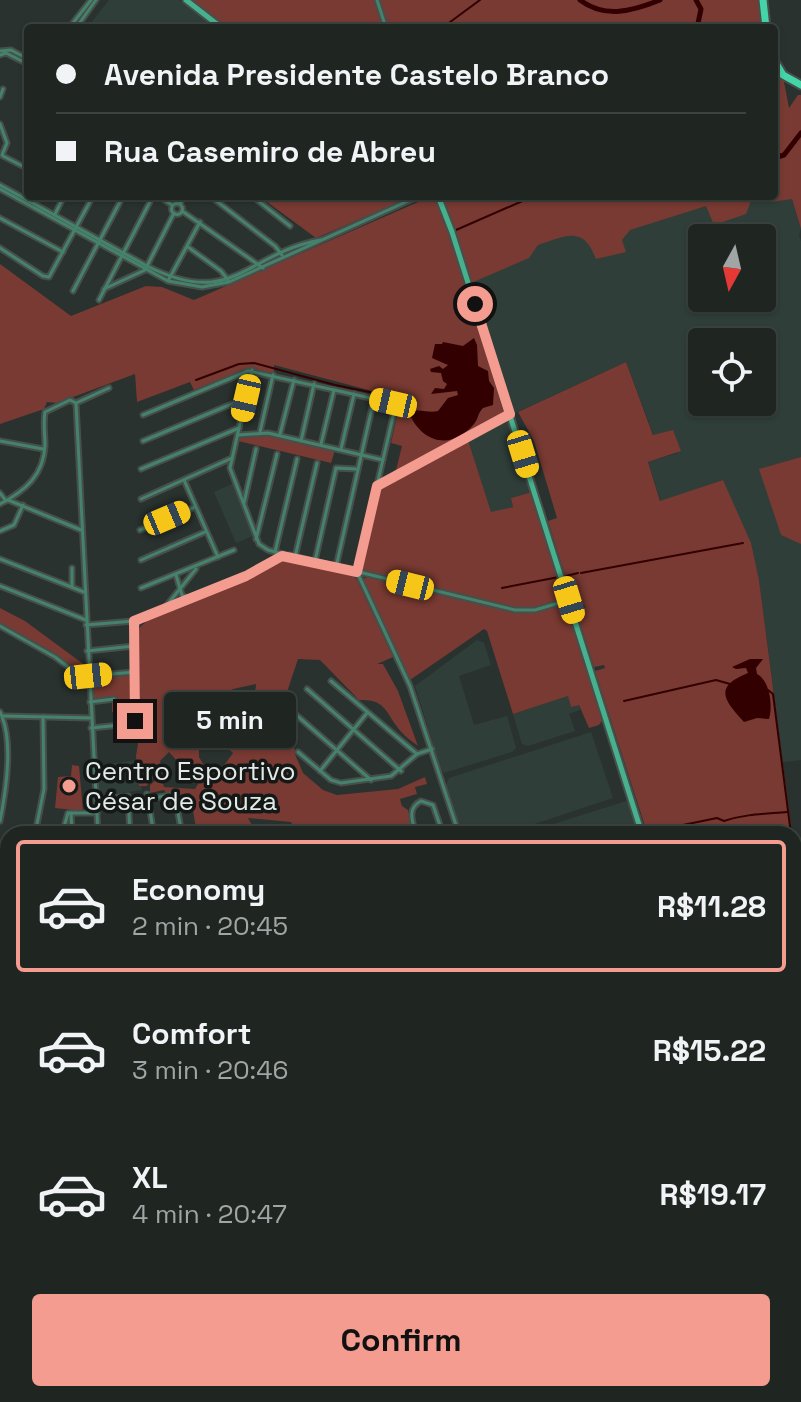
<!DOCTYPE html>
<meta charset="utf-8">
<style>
body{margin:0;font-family:"Space Grotesk",sans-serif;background:#272e2a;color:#f1f3f6;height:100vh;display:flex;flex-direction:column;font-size:30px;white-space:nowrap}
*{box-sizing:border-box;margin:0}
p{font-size:26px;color:#a1a5a5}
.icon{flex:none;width:44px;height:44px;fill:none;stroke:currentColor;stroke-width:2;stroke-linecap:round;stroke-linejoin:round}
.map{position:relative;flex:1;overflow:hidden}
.sheet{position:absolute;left:0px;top:826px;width:802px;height:576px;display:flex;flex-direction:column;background:#1f2622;border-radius:24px 24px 0 0;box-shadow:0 2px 6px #0004,0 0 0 2px #3c4340}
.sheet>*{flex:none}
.banner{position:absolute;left:24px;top:24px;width:754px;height:176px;border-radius:8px;box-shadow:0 2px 6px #0004,0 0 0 2px #3c4340;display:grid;align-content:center;height:176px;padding:0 32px;background:#1f2622}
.needle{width:52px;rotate:188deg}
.controls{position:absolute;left:688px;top:224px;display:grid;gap:16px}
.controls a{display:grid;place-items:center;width:88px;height:88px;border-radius:8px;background:#1f2622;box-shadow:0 2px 6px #0004,0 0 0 2px #3c4340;font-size:40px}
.end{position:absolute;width:36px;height:36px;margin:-18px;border:10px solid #f59c90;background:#111;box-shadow:0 0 0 4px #111}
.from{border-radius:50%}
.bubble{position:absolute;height:56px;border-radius:8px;background:#1f2622;box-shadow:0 2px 6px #0004,0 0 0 2px #3c4340;font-size:26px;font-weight:600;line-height:56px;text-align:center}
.car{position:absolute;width:24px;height:48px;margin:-24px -12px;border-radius:10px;box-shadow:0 0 6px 2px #0007;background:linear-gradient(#f5c518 24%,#345 0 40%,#f5c518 0 76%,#345 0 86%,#f5c518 0)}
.banner b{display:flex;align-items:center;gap:28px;height:76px;font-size:30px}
.banner b+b{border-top:2px solid #3c4340}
.banner i{width:20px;height:20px;background:#f1f3f6}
ul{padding:14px 0 0;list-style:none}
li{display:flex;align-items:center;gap:24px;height:132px;margin:0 16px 12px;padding:0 16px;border:4px solid transparent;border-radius:8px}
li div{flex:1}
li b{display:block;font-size:30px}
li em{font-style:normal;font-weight:600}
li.active{border-color:#f59c90}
li>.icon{width:72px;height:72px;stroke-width:1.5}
.button{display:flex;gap:16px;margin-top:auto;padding:16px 32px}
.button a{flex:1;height:92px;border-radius:8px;background:#f59c90;color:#111;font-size:32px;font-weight:600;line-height:92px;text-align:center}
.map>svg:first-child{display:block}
</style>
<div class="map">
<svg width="801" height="1402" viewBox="0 0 801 1402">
<rect width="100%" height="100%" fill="#29322e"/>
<!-- built -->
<g fill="#2f3e39" fill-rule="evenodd">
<polygon points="109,0 179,0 216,28 87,28"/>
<path d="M 550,196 L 774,196 L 792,199 L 801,229 L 799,235 L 801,241 L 801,457 L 760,470 L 781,535 L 801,531 L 801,760 L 783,762 L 759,580 L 722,480 L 661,502 L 648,462 L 678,453 L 654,436 L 626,362 L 513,414 L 456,236 ZM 702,238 L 762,238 L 762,298 L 702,298 ZM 702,342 L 762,342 L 762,402 L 702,402 Z"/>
<polygon points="508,418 532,492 511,498 513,507 491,513 468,440"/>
<polygon points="234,483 253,536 236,543 214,492"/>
<polygon points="477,640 484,643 491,665 459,676 474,725 507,716 516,748 512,752 444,773 441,770 415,686"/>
<polygon points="568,696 579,705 580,710 569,714 575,731 528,746 522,744 513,714"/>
<polygon points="591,732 613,798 504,834 461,834 446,785 449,778"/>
<polygon points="136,760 142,790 99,796 96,766"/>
<polygon points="626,801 630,804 640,834 522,834"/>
<polygon points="801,1028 801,1158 794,1165 794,1029"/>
<polygon points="801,1364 801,1402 724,1402 725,1394 794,1394 794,1365"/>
</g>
<!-- green -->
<g fill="#783a32" fill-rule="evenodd">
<polygon points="191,0 375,0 384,28 227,28"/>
<polygon points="380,0 763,0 766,28 389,28"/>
<path d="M 774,70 L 784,82 L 789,108 L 798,95 L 801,95 L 801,229 L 792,199 L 771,202 L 758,198 L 751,201 L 746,214 L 714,225 L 706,206 L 630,230 L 622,240 L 626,252 L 596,259 C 583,225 566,236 538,245 L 529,258 L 471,283 L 442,196 L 774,196 Z"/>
<polygon points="259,196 414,196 316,238"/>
<polygon points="432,196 437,199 451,235 504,413 395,474 402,446 391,443 400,403 394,393 380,393 274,365 274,373 246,369 194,390 190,382 137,402 135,374 57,403 47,402 44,409 0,424 0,264 71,316 146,286 162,287 194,300"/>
<polygon points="626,362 653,435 673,430 681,451 648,462 660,501 723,480 751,543 759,580 792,834 647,834 645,829 657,825 645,826 595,671 605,668 604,665 594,667 576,611 585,607 584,605 575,607 548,521 557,518 534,441 518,412"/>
<polygon points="265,433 335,450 331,463 238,441 241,436"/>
<polygon points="468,440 491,512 513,507 511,498 532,492 604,718 599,725 589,728 579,705 571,707 568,696 513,714 487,631 484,629 410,680 362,579 368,577 369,573 360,570 381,489"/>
<polygon points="801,457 801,544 781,535 759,469"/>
<path d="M 285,559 L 352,574 L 357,580 L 393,657 L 377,664 L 383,664 L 398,691 L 418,746 C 411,741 403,735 398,728 C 385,711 385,699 359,700 L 320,660 L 298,659 L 288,689 L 295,754 L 303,773 L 323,790 L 337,795 L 398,789 L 425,777 L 427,784 L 415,787 L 417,794 L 400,799 L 402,806 L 408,810 L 411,827 L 402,834 L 297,834 L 291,822 L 248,818 L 254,829 L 262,834 L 197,834 L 190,793 L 178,795 L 166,793 L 164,790 L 150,793 L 150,785 L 161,776 L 164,787 L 195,789 L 198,784 L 169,752 L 160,761 L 163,772 L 149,781 L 147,786 L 139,786 L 136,756 L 139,738 L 139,628 L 149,619 L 255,574 ZM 256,684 L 254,703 L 261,713 L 258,716 L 204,723 L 193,735 L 182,734 L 176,728 L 181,717 L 179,714 L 196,702 L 221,700 L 233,689 ZM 218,739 L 233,753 L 213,781 L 199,757 L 199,742 Z"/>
<polygon points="0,608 25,621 86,666 86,677 49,650 0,623"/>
<polygon points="132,674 133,719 125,722 125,712 112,712 112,701 116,701 115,697 92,699 91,680"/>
<polygon points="72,765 79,766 83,811 55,808 58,777 71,776"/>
<polygon points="794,846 801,900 801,1018 794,1019"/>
<polygon points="0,1053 8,1055 8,1185 0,1188"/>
<polygon points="794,1222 801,1228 801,1350 794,1351"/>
<polygon points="8,1337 8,1394 53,1394 56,1402 0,1402 0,1340"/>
</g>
<!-- water -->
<g fill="#320000">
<path d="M 474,338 L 477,345 L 478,366 L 488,371 L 489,381 L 494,388 L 493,405 L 483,408 C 477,414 479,418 474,424 C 451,451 422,443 409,413 C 419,407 428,414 438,411 L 448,398 L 458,395 L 457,391 L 431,394 L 435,388 L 444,389 L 447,384 L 443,381 L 441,373 L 431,372 L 430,369 L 439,366 L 443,369 L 448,365 L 432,358 L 435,344 L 442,344 L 443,342 L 463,346 Z"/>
<path d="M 750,659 L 763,659 L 756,668 L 757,674 C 770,681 773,706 769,719 L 757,718 L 744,722 C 724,700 713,687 748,673 L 746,668 L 736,669 L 732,667 Z"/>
</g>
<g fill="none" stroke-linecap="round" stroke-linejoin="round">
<!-- stream -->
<g stroke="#320000" stroke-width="2">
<polyline points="442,28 480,0"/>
<polyline points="456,230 534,196"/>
<polyline points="196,380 239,364 254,363 335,385 379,394 398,394 414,412"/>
<polyline points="581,573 743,543"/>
<polyline points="566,576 578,573"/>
<polyline points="502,588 559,577"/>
<polyline points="768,690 773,694 791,834"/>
<polyline points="624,701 716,680 730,684"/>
<path d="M 649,832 L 717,818 L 724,821 C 745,814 764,814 787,812"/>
<polyline points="794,860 801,918"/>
<polyline points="795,1177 801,1172"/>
<polyline points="796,1181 798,1189"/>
<polyline points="219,1402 219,1394"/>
</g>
<!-- river -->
<g stroke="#320000" stroke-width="5">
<path d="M 580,0 C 605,19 633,11 660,0"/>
<polyline points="696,0 701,9 697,28"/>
<polyline points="774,158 784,155 801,133"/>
</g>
<defs>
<g id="street">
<polyline points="377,0 386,28"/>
<polyline points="69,28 91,0"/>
<polyline points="76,28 96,0"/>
<polyline points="0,51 11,50 28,59"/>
<polyline points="0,55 6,53 28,64"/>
<polyline points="0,97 3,89"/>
<polyline points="0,124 7,143 2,155"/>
<polyline points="3,156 28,169"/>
<path d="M 0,185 L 147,266 C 234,310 245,253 321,240"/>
<polyline points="0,189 168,281 202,287 229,282 419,196"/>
<polyline points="158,196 172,205"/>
<polyline points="210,196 275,246 282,255"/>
<polyline points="252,196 290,226"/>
<circle cx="177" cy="209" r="5.5"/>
<polyline points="180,204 184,196"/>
<polyline points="182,211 263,268"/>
<polyline points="55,214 64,196"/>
<polyline points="0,218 63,252"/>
<polyline points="188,247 221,271 228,280"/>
<polyline points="0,248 43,276 49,277 93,196"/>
<polyline points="169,279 200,222"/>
<polyline points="104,289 145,270 174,213"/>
<polyline points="73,291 123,196"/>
<polyline points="99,300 153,196"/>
<polyline points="252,370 230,468 259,544 268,550 283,554"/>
<polyline points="143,415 248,371 393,403 395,408 357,571"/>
<polyline points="260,432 273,375"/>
<polyline points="280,434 294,380"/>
<polyline points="238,435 268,433 383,460"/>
<polyline points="0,441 43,449"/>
<polyline points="143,441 246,398"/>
<polyline points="301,441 314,384"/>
<polyline points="321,444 334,390"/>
<polyline points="341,449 354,394"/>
<polyline points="141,469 239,428"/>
<polyline points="184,480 218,557"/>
<polyline points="377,486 510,414"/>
<polyline points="0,493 6,501"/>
<polyline points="141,499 232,458"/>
<polyline points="8,500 81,530"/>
<polyline points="244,503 256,449"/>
<path d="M 0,504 C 25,491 44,475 45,445 C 45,434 43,423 45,412 L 70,400 L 76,403"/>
<polyline points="140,530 195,507"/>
<polyline points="0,531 14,525 23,505"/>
<polyline points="256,539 277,454"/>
<polyline points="275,552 297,459"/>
<polyline points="295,557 317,463"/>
<polyline points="0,559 84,592"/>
<polyline points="141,560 205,532"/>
<polyline points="315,561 336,468 356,469"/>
<polyline points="336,567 374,399"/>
<polyline points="72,568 72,587"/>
<polyline points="357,572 410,686 459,834"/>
<polyline points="176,575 182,595 190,600"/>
<polyline points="0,586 86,620"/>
<polyline points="141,588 234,550"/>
<polyline points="163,610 196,569"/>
<path d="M 135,620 C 172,609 208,593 243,578 C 259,571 271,557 289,555 L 515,610 L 535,610 L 569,600"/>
<polygon points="135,620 138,622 136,625 133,623"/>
<polyline points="86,625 134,621"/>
<polyline points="0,626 55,657 89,683"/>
<polyline points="87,651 134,646"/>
<polyline points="88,676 135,672"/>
<polyline points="331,681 417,754"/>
<polyline points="307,689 401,771"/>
<polyline points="90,702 114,699"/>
<path d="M 0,712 C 14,740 6,791 0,821"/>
<polyline points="294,713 371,780"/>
<polyline points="4,716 91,718"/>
<polyline points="91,728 130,724 135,721 133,623"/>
<polyline points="298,752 331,780 341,783 391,776 417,754 432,749"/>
<polyline points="320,771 367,713"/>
<polyline points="147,794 154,834"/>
<polyline points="96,800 128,796 130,834"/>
<polyline points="149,804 153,798 171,795 175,797 182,834"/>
<polyline points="71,813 72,834"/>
<polyline points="35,834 44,789 43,717"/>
<polyline points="62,834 68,813 97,813"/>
<polyline points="98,834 76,403 109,388"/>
<path d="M 416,834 C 412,821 407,808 421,801 L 433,805 L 443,834"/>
<polyline points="0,847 8,848"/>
<polyline points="8,978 0,1013 8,1015"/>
<polyline points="0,1019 8,1021"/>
<polyline points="0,1051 8,1053"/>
<polyline points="0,1191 8,1188"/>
<polyline points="0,1197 8,1220"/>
<polyline points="0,1240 8,1238"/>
<polyline points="0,1278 8,1300"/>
<polyline points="232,1394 234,1402"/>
<polyline points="264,1394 267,1402"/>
<polyline points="293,1394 296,1402"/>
<polyline points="321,1394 324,1402"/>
<polyline points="360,1394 363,1402"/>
<polyline points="346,1402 357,1394"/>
<polyline points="389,1402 405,1394"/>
<polyline points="430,1402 430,1394"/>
<polyline points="467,1402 468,1394"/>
<polyline points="530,1402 534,1394"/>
<polyline points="718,1402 719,1394"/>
</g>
<g id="secondary">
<polyline points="186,0 222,28"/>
<polyline points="438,196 452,232 642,834"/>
<polyline points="0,886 8,890"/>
<polyline points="0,959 8,961"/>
<polyline points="794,1022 801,1022"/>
<polyline points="794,1026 801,1025"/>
<polyline points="563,1394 582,1402"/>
<polyline points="177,1402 197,1394"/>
</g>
<g id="primary">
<polyline points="763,0 766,28"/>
<polyline points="774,60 783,75 801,85"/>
</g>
</defs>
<!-- street casing -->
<use href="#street" stroke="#474f4c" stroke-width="7"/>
<!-- secondary casing -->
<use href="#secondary" stroke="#474f4c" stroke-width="9"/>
<!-- primary casing -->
<use href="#primary" stroke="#474f4c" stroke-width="11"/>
<!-- street -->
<use href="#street" stroke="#45826b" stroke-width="3"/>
<!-- secondary -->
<use href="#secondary" stroke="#47b08d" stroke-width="5"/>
<!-- primary -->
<use href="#primary" stroke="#44d4a7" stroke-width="7"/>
<defs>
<g id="rail">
<polyline points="794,1179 801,1177"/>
<polyline points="148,1402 171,1394"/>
</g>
</defs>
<!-- rail casing -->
<use href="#rail" stroke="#8c9390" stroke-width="5"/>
<!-- rail -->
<use href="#rail" stroke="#141917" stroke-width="2" stroke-dasharray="6" stroke-linecap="butt"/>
</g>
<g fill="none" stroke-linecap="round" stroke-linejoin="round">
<!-- route -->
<polyline stroke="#f59c90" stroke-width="10" points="135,721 134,621 246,576 282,556 357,572 377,486 510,414 475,304"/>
</g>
<!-- markers -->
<circle fill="#f59c90" stroke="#141917" stroke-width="3" cx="69" cy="786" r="8"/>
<g text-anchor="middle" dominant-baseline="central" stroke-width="7" stroke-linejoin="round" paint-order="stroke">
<!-- poi labels -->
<g font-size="26" fill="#e3e9e7" stroke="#141917" text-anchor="start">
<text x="85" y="771">Centro Esportivo<tspan x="85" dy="30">César de Souza</tspan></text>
</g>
</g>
</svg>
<div class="controls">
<a><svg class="needle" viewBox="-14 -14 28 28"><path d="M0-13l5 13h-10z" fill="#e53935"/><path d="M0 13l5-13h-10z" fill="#a1a5a5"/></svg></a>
<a><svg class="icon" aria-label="locate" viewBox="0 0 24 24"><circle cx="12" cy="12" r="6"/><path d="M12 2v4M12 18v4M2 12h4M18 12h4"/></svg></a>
</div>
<i class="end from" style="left:475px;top:304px"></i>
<i class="end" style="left:135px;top:721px"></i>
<div class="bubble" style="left:164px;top:692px;width:132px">5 min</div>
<i class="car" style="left:246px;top:398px;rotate:193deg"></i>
<i class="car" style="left:393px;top:403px;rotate:283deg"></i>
<i class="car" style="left:523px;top:454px;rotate:163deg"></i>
<i class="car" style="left:167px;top:518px;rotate:67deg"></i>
<i class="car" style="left:410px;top:585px;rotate:284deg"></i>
<i class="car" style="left:569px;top:600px;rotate:163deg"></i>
<i class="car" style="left:88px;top:676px;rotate:84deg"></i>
<div class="banner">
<b><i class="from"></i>Avenida Presidente Castelo Branco</b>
<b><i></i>Rua Casemiro de Abreu</b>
</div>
<section class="sheet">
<ul>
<li class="active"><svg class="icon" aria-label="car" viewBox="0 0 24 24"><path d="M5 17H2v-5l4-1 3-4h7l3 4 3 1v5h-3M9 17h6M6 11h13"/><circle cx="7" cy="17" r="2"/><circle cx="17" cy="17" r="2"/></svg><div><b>Economy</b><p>2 min · 20:45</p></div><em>R$11.28</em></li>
<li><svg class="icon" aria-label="car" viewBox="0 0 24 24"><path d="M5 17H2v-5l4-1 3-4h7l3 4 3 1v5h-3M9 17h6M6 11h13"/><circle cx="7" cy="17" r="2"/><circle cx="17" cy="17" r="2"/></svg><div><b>Comfort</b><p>3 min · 20:46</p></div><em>R$15.22</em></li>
<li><svg class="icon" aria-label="car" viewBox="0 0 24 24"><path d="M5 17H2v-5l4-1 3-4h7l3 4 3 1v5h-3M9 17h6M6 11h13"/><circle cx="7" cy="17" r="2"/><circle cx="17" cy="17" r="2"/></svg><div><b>XL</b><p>4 min · 20:47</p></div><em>R$19.17</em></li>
</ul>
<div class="button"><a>Confirm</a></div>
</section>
</div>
